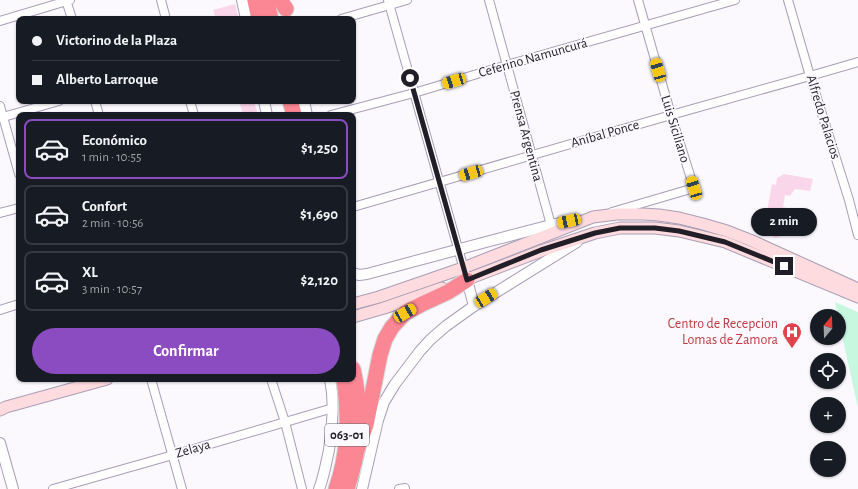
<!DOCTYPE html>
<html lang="es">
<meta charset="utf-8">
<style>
body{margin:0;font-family:"Alegreya Sans",sans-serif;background:#242831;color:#f1f3f6;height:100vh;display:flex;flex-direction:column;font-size:15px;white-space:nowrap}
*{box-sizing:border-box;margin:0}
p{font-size:13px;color:#9ea1a6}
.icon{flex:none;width:22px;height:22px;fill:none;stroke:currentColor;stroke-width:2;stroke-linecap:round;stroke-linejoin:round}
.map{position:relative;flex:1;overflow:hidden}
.drawer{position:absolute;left:16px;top:112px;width:340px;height:270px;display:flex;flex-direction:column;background:#171b24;border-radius:8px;box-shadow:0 1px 3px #0004}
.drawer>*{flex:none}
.banner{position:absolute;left:16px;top:16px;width:340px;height:88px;border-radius:8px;box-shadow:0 1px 3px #0004;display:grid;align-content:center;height:88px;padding:0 16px;background:#171b24}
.needle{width:26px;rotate:19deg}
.controls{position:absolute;left:810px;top:309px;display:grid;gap:8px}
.controls a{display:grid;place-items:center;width:36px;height:36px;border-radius:50%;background:#171b24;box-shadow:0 1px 3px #0004;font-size:20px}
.end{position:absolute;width:18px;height:18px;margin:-9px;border:5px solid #221e27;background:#fff;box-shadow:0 0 0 2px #fff}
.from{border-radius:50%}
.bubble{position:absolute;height:28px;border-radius:14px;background:#171b24;box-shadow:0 1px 3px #0004;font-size:13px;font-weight:700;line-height:28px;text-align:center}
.car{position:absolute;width:12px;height:24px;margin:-12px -6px;border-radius:5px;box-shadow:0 0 3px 1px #0007;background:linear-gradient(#f5c518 24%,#345 0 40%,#f5c518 0 76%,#345 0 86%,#f5c518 0)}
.banner b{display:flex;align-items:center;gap:14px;height:38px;font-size:15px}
.banner b+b{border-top:1px solid #363941}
.banner i{width:10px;height:10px;background:#f1f3f6}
ul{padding:7px 0 0;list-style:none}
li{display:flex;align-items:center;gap:12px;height:60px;margin:0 8px 6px;padding:0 8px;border:2px solid #363941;border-radius:8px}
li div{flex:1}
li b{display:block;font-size:15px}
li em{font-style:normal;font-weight:700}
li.active{border-color:#8c4cc1}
li>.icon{width:36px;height:36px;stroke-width:1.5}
.button{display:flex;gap:8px;margin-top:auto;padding:8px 16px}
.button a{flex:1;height:46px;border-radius:24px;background:#8c4cc1;color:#fff;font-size:16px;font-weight:700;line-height:46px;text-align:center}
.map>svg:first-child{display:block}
</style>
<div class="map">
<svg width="858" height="489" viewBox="0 0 858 489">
<rect width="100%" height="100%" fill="#fbf9fe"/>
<!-- green -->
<polygon fill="#c7f7df" points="835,302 858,312 858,408 839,322 839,316 838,316"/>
<!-- building -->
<g fill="#fad6ea">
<polygon points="235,4 239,19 216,19 213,10"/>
<polygon points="239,101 254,101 258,115 243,115"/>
<polygon points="784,174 813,179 810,191 795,189 790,196 785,195 783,207 787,208 786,213 799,215 800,211 812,213 808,231 783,227 782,235 779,237 775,238 772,236 770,233 772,225 769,224 772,211 767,211 772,184 776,185 777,178"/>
</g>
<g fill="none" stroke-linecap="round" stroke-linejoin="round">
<defs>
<g id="minor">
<polyline points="66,0 72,19"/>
<polyline points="161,0 166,19"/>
<polyline points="388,0 465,273"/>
<polyline points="489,0 551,225"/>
<polyline points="788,0 810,76 849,200 858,235"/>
<polyline points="341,19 407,0"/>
<polyline points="0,21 70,0"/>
<polyline points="95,101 99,115"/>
<polyline points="190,101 194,115"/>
<polyline points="0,106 19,174"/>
<polyline points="331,115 414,93 507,65 735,0"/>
<polyline points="0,118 59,101"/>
<polyline points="353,207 671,115 810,76 858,62"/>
<polyline points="612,212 694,188 671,115 638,0"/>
<polyline points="0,213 19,208"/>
<polyline points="0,310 19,304"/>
<polyline points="151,379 182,489"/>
<polyline points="271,379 285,422 302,489"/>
<polyline points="53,489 173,455 333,408"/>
<polyline points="399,489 405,488"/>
</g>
<g id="tertiary">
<polyline points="242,0 246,19"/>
<polyline points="264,101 267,115"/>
<polyline points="304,101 307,115"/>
<polyline points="353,273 359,275 367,274 486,242 551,225 576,220"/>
<polyline points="467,280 474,306"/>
<polyline points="0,443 13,489"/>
<path d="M 319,489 C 324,477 326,463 329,450 C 332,426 335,403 330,379"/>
<polyline points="362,489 378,420 384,402 395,384 420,351 430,340 446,326 474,306 577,242"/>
</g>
<g id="secondary">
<polyline points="460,282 541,251 595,233 620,228 655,228 679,231 725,242 858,297"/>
<polyline points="353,304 379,297 463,268 593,217 617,214 643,214 659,215 679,218 703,224 727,231 750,240 858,289"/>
<polyline points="353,317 384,308 442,288"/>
<polyline points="0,410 6,407 107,379"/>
</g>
<g id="motorway">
<polyline points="255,0 259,19"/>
<polyline points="266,0 271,19"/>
<polyline points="280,0 286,9"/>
<polyline points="290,101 294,115"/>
<polyline points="356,453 366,425 380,355 385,339 392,327 405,313 422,304 448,292 467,280"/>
<path d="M 336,489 C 349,452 349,417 344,379"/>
<path d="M 347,489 C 350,477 355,465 356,453 C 360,426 359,395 353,369"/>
</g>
</defs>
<!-- minor casing -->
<use href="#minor" stroke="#a99eb6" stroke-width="10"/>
<!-- tertiary casing -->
<use href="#tertiary" stroke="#a99eb6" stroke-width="12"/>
<!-- secondary casing -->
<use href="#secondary" stroke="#a99eb6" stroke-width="13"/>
<!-- motorway casing -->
<use href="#motorway" stroke="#d7d6d8" stroke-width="17"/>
<!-- minor -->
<use href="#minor" stroke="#fff" stroke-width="8"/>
<!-- tertiary -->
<use href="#tertiary" stroke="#fff" stroke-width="10"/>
<!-- secondary -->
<use href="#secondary" stroke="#fedbdf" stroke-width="11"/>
<!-- motorway -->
<use href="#motorway" stroke="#fb8694" stroke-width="15"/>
</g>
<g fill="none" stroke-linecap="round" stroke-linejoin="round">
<!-- route -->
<polyline stroke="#221e27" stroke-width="5" points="410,78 467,280 541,250 595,233 620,228 655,228 679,231 725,242 784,266"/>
</g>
<!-- icons -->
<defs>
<symbol id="hospital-pin" viewBox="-11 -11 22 30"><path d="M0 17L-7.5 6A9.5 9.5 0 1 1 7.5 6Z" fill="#e0444e" stroke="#fbf9fe"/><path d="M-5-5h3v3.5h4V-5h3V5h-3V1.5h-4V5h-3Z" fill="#fff"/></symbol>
</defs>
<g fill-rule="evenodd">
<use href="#hospital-pin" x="781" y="321" width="22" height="30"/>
</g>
<g text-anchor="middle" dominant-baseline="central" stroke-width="3.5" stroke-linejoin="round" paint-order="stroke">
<!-- shield labels -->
<rect fill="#fbf9fe" stroke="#636068" stroke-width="1" x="325" y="424" width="44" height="22" rx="3"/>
<g font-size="13" font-weight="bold" fill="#221e27">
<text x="347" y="435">063-01</text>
</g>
<!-- street labels -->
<g font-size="14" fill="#221e27" stroke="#fbf9fe">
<text transform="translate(533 58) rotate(-16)">Ceferino Namuncurá</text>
<text transform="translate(823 117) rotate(73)">Alfredo Palacios</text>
<text transform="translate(675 129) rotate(73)">Luis Siciliano</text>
<text transform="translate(605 134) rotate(-16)">Aníbal Ponce</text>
<text transform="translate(526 136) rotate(75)">Prensa Argentina</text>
<text transform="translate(193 449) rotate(-16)">Zelaya</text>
</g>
<!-- health labels -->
<g font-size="14" fill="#be3a42" stroke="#fbf9fe" text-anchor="end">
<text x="778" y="324">Centro de Recepcion<tspan x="778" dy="16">Lomas de Zamora</tspan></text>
</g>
</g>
</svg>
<div class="controls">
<a><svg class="needle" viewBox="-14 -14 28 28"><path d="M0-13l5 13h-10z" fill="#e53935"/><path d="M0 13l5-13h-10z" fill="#9ea1a6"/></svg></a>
<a><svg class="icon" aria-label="locate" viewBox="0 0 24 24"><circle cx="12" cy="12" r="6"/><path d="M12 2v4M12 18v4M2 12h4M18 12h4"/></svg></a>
<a>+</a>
<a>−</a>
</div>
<i class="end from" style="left:410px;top:78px"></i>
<i class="end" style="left:784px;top:266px"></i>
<div class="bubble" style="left:751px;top:208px;width:66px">2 min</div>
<i class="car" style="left:658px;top:70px;rotate:344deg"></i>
<i class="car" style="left:454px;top:81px;rotate:253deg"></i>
<i class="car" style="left:471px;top:173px;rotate:254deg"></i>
<i class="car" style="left:694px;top:188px;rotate:343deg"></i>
<i class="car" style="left:569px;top:221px;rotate:258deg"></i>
<i class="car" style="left:486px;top:298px;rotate:58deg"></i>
<i class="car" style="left:405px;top:313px;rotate:60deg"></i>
<div class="banner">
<b><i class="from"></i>Victorino de la Plaza</b>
<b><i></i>Alberto Larroque</b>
</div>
<section class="drawer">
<ul>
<li class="active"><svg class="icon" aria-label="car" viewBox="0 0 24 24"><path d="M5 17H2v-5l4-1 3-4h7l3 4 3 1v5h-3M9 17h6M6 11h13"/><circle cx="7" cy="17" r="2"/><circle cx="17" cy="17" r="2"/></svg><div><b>Económico</b><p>1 min · 10:55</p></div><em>$1,250</em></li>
<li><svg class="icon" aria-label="car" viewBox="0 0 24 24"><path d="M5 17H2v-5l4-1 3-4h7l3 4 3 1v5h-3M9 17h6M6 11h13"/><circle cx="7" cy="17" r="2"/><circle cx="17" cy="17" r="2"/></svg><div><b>Confort</b><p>2 min · 10:56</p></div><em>$1,690</em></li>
<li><svg class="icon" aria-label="car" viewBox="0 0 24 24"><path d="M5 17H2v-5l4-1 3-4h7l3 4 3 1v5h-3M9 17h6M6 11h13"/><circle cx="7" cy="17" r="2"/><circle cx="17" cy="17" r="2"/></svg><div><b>XL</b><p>3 min · 10:57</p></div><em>$2,120</em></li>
</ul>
<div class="button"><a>Confirmar</a></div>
</section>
</div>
